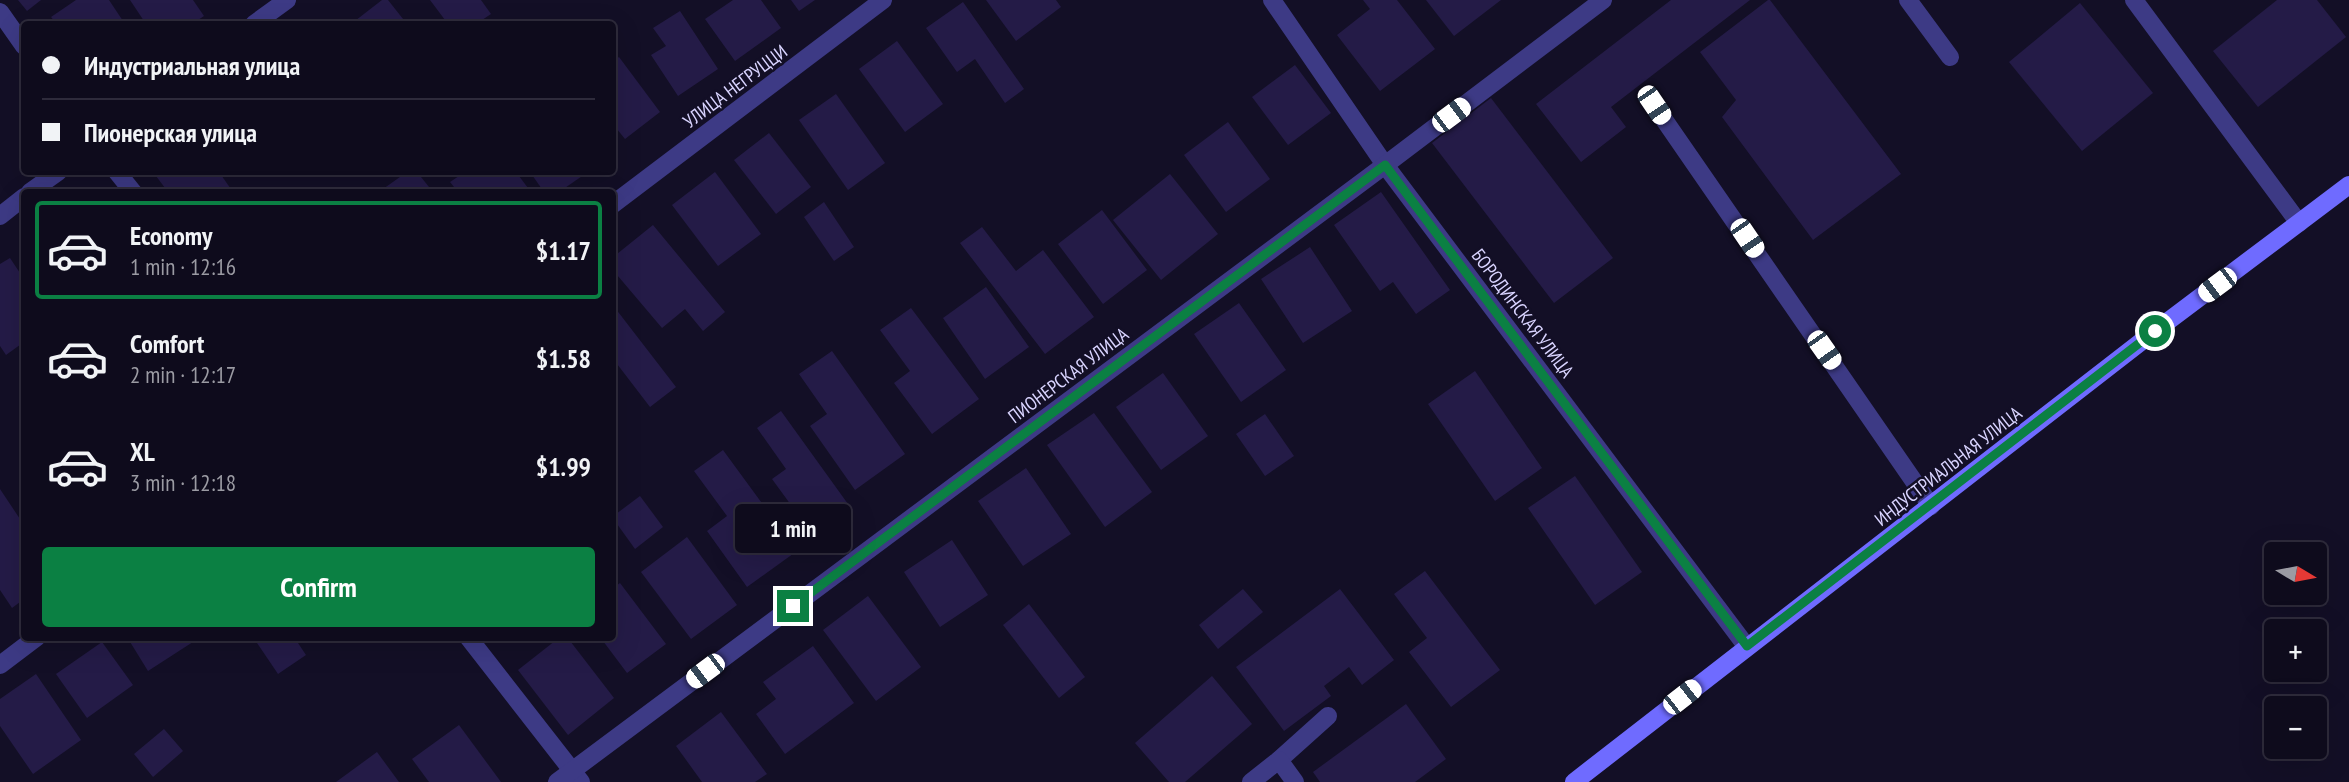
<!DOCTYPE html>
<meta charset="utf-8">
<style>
body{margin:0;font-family:"PT Sans Narrow",sans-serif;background:#171425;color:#f1f3f6;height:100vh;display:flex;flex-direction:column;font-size:26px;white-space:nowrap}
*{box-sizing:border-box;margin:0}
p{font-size:23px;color:#9b9ba3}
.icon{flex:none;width:38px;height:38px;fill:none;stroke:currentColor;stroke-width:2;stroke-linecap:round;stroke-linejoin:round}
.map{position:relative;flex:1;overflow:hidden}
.details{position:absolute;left:21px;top:189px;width:595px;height:452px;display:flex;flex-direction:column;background:#0e0b1c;border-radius:7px;box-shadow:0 7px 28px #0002,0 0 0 2px #2e2b3b}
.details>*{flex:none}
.guide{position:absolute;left:21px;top:21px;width:595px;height:154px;border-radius:7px;box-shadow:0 7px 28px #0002,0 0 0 2px #2e2b3b;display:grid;align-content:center;height:154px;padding:0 21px;background:#0e0b1c}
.needle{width:46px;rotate:100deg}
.controls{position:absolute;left:2264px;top:542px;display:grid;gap:14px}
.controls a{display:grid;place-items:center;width:63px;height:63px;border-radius:7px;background:#0e0b1c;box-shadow:0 7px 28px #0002,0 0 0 2px #2e2b3b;font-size:35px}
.end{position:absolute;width:32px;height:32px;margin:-16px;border:9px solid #0b8043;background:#fff;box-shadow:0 0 0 4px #fff}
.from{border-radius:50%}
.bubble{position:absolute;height:49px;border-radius:7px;background:#0e0b1c;box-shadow:0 7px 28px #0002,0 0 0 2px #2e2b3b;font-size:23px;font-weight:700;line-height:49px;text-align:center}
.car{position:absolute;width:21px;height:42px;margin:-21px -10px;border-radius:9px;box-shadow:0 0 5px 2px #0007;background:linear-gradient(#fff 24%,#345 0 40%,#fff 0 76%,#345 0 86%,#fff 0)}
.guide b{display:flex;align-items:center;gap:24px;height:66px;font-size:26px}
.guide b+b{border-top:2px solid #2e2b3b}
.guide i{width:18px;height:18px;background:#f1f3f6}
ul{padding:12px 0 0;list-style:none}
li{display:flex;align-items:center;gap:21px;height:98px;margin:0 14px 10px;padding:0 7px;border:4px solid transparent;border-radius:7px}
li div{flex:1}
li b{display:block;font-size:26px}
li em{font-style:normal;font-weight:700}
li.active{border-color:#0b8043}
li>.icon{width:63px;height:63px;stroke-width:1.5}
.action{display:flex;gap:14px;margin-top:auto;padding:14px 21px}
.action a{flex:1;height:80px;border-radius:7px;background:#0b8043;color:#fff;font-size:28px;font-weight:700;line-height:80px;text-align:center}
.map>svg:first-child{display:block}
</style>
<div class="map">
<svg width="2349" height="782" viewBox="0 0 2349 782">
<rect width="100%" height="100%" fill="#130f26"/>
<!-- building -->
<g fill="#241b47">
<polygon points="18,0 41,0 27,11"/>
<polygon points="76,0 109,0 125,24 57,24 51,17"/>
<polygon points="130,0 193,0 204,16 192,24 146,24"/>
<polygon points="382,0 388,0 407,24 351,24"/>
<polygon points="430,0 481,0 491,14 476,24 448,24"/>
<polygon points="733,0 761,0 781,28 735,61 705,19"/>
<polygon points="791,0 815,0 799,11"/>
<polygon points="986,0 1056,0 1061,7 1016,41"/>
<polygon points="1363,0 1397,0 1435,49 1380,91 1337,35 1370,9"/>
<polygon points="1426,0 1501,0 1454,36"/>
<polygon points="1671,0 1750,0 1611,107 1626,127 1581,162 1536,104"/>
<polygon points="1768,0 1770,0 1901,174 1813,240 1722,117 1736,100 1700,52"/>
<polygon points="2277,0 2317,0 2346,37 2258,107 2213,51"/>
<polygon points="963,2 1024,89 1005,103 975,59 957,72 926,28"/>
<polygon points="2080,3 2153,93 2082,151 2009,62"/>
<polygon points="680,11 718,69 678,96 651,55 666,46 653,28"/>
<polygon points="897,41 943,104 905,132 859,69"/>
<polygon points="619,57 660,112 625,139 612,123 612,62"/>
<polygon points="1295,65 1331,113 1288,145 1252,97"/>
<polygon points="836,94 885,163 848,190 799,120"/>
<polygon points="1491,98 1613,258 1554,303 1432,143"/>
<polygon points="1228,122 1270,179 1226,212 1184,155"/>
<polygon points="769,133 811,187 776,214 734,160"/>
<polygon points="153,172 219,172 233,192 168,192"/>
<polygon points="407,172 417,172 433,192 385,192 383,189"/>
<polygon points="465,172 516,172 531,192 458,192 450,182"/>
<polygon points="530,172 588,172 559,192 544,192"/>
<polygon points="715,172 761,234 718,266 672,205"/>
<polygon points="1170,174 1218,234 1161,280 1113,220"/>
<polygon points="1381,192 1450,290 1416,314 1393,282 1380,291 1334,225"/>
<polygon points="824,202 854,247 834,261 804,217"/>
<polygon points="1102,210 1147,270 1103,304 1058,244"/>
<polygon points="653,225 725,312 703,331 685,309 662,328 612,269 612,258"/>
<polygon points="982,227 1016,271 1043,250 1094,317 1045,354 960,243"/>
<polygon points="1310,247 1352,311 1303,343 1261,279"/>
<polygon points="10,258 24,279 24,342 6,355 0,346 0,264"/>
<polygon points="986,287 1029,347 985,379 943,318"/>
<polygon points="1239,303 1286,370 1241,402 1194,334"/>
<polygon points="612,304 676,387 650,407 614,360 612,361"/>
<polygon points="911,308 979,399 932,434 894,383 910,371 880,330"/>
<polygon points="832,351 905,454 855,490 810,426 827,414 799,374"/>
<polygon points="1475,371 1542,468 1495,501 1428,404"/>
<polygon points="1163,373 1208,436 1161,470 1116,407"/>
<polygon points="781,411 848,504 810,531 772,479 786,469 757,428"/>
<polygon points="1094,413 1152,492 1105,527 1047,445"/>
<polygon points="1265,414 1294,456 1265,476 1236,434"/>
<polygon points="723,450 797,551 747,587 707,531 727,516 694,471"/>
<polygon points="1026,468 1071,534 1023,566 978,501"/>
<polygon points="1575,476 1642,572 1595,605 1528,508"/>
<polygon points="0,489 24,525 24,599 12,608 0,590"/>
<polygon points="640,496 663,527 635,549 612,517"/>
<polygon points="687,537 737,605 691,639 641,572"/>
<polygon points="952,540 988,595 940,627 904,572"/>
<polygon points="1425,571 1500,670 1451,707 1409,652 1427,638 1394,594"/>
<polygon points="620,583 666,644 627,673 600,637 612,637 612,589"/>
<polygon points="1243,589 1263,612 1218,649 1199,625"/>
<polygon points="1340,589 1394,660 1362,685 1349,667 1324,686 1331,696 1284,731 1236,667"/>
<polygon points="868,596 921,667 876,701 823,630"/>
<polygon points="1029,604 1085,677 1059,698 1003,625"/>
<polygon points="127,637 195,637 196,640 148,671"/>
<polygon points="253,637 294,637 306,655 278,674"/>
<polygon points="560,637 567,637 614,698 568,735 518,670"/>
<polygon points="102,642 133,685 87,718 56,674"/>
<polygon points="813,646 854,703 785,754 756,714 776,699 763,682"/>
<polygon points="36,674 81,740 33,774 0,726 0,699"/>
<polygon points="1212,676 1252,724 1185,782 1169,782 1135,743"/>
<polygon points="1406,704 1446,759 1415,782 1320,782 1313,772"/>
<polygon points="721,712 767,774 755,782 702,782 676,746"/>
<polygon points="459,725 501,782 429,782 412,759"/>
<polygon points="164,729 183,751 153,777 134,754"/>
<polygon points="377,752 399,782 336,782"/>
</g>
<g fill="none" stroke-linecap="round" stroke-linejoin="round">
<!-- service -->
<g stroke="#3d3a85" stroke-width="18">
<polyline points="1908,0 1950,57"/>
<polyline points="2134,0 2299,223"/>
<polyline points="1654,105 1931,506"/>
<polyline points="1279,760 1328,716"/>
<polyline points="1251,782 1279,760 1295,782"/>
</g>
<!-- minor -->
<g stroke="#3d3a85" stroke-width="18">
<polyline points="1272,0 1385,165 1747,647"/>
<polyline points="0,12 24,46"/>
<polyline points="254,24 287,0"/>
<polyline points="117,172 133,192"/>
<polyline points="30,192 58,172"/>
<polyline points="612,205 883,0"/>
<polyline points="0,216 24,197"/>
<polyline points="468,637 581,782"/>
<polyline points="0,665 37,637"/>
<polyline points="557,782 1385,165 1603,0"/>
</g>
<!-- secondary -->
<polyline stroke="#6f6bff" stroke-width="18" points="1574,782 2155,331 2349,185"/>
</g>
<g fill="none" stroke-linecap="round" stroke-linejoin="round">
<!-- route -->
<polyline stroke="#0b8043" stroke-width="9" points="793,606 1385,165 1747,646 2155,331"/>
</g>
<g text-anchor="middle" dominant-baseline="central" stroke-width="5" stroke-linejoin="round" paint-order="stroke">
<!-- street labels -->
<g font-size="19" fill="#d9d4ff" stroke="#130f26">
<text transform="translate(735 86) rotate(-37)">УЛИЦА НЕГРУЦЦИ</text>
<text transform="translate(1523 313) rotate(53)">БОРОДИНСКАЯ УЛИЦА</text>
<text transform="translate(1068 375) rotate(-37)">ПИОНЕРСКАЯ УЛИЦА</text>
<text transform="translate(1948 466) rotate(-38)">ИНДУСТРИАЛЬНАЯ УЛИЦА</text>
</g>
</g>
</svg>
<div class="controls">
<a><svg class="needle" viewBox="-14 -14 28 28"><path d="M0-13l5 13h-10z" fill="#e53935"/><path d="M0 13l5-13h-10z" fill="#9b9ba3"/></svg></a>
<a>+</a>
<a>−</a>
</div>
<i class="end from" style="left:2155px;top:331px"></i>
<i class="end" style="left:793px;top:606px"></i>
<div class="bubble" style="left:735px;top:504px;width:116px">1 min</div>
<i class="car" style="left:1654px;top:105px;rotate:146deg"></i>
<i class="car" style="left:1451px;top:115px;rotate:53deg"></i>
<i class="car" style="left:1747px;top:238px;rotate:146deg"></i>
<i class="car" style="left:2217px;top:285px;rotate:233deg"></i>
<i class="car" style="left:1824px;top:350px;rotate:145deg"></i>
<i class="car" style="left:705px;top:671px;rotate:233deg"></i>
<i class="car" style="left:1682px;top:697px;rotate:52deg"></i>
<div class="guide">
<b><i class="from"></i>Индустриальная улица</b>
<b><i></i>Пионерская улица</b>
</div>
<section class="details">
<ul>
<li class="active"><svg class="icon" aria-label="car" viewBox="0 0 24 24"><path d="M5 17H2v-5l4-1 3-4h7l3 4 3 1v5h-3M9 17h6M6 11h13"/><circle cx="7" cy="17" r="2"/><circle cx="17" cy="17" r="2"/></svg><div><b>Economy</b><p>1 min · 12:16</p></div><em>$1.17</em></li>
<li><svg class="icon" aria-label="car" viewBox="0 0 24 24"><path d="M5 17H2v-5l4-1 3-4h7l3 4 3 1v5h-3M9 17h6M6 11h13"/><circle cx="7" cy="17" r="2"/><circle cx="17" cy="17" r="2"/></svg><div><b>Comfort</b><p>2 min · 12:17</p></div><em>$1.58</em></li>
<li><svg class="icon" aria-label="car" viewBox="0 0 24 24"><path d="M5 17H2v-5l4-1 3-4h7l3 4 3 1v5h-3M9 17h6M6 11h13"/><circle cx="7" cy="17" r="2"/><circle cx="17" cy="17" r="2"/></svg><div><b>XL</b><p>3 min · 12:18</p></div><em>$1.99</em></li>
</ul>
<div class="action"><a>Confirm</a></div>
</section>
</div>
